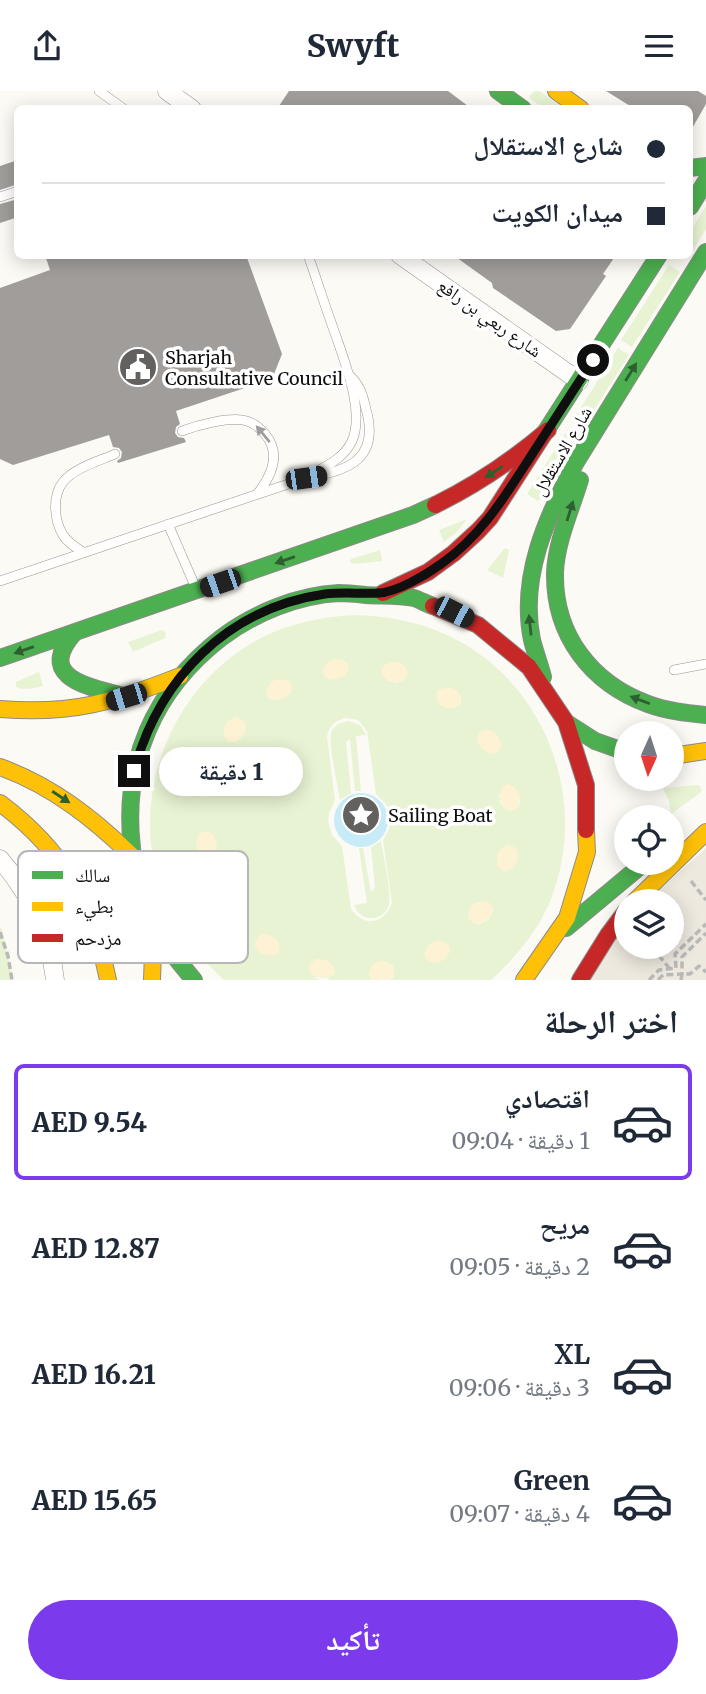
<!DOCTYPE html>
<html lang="ar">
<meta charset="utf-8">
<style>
body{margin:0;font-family:Merriweather,"Noto Naskh Arabic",serif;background:#f6f6f7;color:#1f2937;direction:rtl;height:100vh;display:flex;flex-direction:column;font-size:26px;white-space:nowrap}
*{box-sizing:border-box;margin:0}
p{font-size:23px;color:#747a83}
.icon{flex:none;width:38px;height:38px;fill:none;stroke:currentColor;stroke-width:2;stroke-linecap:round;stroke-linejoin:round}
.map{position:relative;height:889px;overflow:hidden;direction:ltr}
.side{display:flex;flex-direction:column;background:#fff;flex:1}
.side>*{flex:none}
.banner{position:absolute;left:14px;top:14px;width:679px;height:154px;border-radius:10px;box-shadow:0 4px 18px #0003;direction:rtl;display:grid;align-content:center;height:154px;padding:0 28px;background:#fff}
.needle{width:46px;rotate:183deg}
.fabs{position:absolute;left:614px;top:630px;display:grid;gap:14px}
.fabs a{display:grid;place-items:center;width:70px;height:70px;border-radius:50%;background:#fff;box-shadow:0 4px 18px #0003;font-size:35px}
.end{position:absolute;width:32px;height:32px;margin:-16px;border:9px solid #0f0f0f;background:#fff;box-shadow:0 0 0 4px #fff}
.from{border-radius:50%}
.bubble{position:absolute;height:49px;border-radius:24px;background:#fff;box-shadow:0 4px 18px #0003;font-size:23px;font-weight:800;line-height:49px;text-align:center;direction:rtl}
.car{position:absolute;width:21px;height:42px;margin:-21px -10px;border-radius:9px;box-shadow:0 0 5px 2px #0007;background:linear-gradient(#222 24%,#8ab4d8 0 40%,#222 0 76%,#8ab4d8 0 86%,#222 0)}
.banner b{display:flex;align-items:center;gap:24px;height:66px;font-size:26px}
.banner b+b{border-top:2px solid #e0e1e3}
.banner i{width:18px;height:18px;background:#1f2937}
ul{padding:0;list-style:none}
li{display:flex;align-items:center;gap:21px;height:116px;margin:0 14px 10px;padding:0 14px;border:4px solid transparent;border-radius:10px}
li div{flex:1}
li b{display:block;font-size:26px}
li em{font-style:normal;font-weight:800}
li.selected{border-color:#7c3aed}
li>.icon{width:63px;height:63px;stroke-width:1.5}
h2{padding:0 28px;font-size:32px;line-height:84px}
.action{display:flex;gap:14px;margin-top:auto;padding:14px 28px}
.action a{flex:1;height:80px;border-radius:42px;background:#7c3aed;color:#fff;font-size:28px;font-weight:800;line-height:80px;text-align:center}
header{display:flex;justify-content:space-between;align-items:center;height:91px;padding:0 28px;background:#fff;font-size:32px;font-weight:800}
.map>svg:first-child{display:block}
</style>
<header><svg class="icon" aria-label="menu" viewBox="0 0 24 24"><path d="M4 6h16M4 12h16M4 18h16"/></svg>Swyft<svg class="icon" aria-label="share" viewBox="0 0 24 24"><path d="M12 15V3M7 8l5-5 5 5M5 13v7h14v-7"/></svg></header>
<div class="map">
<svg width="706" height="889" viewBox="0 0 706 889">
<rect width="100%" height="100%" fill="#fcfaf4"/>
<!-- green -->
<g fill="#e8f3d3" fill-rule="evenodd">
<polygon points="534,0 539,0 563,17 544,17 529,7"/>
<polygon points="706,115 706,138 690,164 690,141"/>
<polygon points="669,174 680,181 632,256 621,249"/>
<polygon points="618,257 629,264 582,338 572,331"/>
<polygon points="568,338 579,344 538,410 527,403"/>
<polygon points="467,428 457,441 444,451 439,439"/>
<polygon points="505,457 509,459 503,487 487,479"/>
<polygon points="380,459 382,470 353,473 350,471 351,468"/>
<path d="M 354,524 C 386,525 417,530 447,544 C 545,589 590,708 551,808 C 538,840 516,866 491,889 L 389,889 L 393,886 L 393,875 C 386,870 380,869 373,874 L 371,888 L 373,889 L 326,889 L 331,887 L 313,886 L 320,889 L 224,889 C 201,868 182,845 169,818 C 122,720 166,596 261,547 C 291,532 321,526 354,524 ZM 387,573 L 404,589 L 396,592 L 388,590 L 382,577 ZM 271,591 L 292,598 L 291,601 C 278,614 258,611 271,591 ZM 345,627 L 358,629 L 367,640 L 376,703 L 387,714 L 389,721 L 390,736 L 383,749 L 392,812 C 384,834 364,836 351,818 L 342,755 L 332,744 L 328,730 L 329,722 L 335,709 L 327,645 C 330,634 335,630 345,627 ZM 499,703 L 520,708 L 519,715 L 512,720 L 505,718 L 500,711 ZM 477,811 L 493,817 C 492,827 486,832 477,833 L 471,816 Z"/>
<polygon points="162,539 166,542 165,547 133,561 128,551"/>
<path d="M 39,581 L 43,595 C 35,597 24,600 16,596 L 16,591 Z"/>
<path d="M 349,630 L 360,634 L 366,644 L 356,645 L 361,700 L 355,700 L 350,648 L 346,651 L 351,702 L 340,709 C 338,696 328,652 331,642 C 334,634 341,631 349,630 Z"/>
<polygon points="699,694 702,699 700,702 671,723 669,710 663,697"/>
<path d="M 381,750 C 383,764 393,805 388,816 C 385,823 378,828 370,827 C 362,827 357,821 354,814 L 367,812 L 359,757 L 363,757 L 371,801 L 375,796 L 371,756 Z"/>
<polygon points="0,835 3,842 13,889 0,889"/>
</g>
<!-- sand -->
<g fill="#fdf2d4">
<path d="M 336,568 C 343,568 349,570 349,579 L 345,585 L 334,589 L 326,587 C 319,578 327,570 336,568 Z"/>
<path d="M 391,571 L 399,571 L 406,576 L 408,583 L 404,589 C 394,594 380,590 382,577 Z"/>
<polygon points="278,588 290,590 292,594 291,601 285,607 273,609 267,605 267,598 271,591"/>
<path d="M 449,596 L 456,599 L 461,605 L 461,613 C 450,623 431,615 438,599 Z"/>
<path d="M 237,626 L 244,630 C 248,638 244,646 236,651 L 229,651 L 224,646 C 223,636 226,628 237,626 Z"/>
<path d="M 484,639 C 495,638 500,645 501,655 L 497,662 L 490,663 L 480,656 L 477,648 L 480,641 Z"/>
<path d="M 211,680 C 224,684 222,698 213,705 L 205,706 L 200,702 L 199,690 L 204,683 Z"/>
<polygon points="509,693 515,697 520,704 518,716 512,720 505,718 499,707 503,695"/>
<polygon points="206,740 213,743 217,754 215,762 209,766 201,765 196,754 199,743"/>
<path d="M 509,754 L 516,757 C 521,769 515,780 503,780 L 497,775 L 497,763 L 502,757 Z"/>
<path d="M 485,810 C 493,812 494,818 491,825 L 481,833 L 473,832 L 468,827 C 468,815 475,811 485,810 Z"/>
<path d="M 261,843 C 273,843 286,851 276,864 C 262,867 246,856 261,843 Z"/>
<path d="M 436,850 C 444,850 449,851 450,860 C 446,871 434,876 425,867 C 423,859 429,852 436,850 Z"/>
<path d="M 316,868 C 327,867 334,872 335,883 C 325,889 312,889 308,876 Z"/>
<path d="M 383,870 C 390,872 392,874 395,880 L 389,889 L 373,889 L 368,883 C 371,875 374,871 383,870 Z"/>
</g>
<!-- plaza -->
<polygon fill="#ede9df" points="706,757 706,889 590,889 626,833 626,856 672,856 672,810 647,810"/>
<!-- water -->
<circle fill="#c8ebf8" cx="361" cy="729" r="27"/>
<!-- building -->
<g fill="#a09d9a">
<polygon points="289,0 448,0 472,18 277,18"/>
<polygon points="606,0 698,0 706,5 706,13 690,41 690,18 635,18"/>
<polygon points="18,69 18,93 0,99 0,75"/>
<polygon points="18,108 18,126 0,132 0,113"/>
<polygon points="45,164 246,164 282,263 272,288 176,320 180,333 176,336 175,342 178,346 184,347 186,351 118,372 117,370 121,367 122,361 119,357 113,356 109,344 13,374 0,368 0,197 50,179"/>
<polygon points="453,164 616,164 603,183 606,185 570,238 556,240 493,197 492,192"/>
</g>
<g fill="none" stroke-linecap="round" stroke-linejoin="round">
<defs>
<g id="lane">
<polyline points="99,0 124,18"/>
<polyline points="0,106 18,100"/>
<path d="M 308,164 C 316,186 323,209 331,231 C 341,261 366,319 352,350 C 344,367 328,374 312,383"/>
<path d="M 182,340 C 198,334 231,325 247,330 C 254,332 260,337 265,343 C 281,362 272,384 258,402"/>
<polyline points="168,433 195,495"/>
<path d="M 83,461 C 75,456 68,452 63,444 C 54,429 52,405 63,391 C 74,377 99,370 115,363"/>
<path d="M 0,490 L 306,387 C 349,380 380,368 366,318 C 363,304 360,294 349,284"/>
<polyline points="674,579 706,573"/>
</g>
<g id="street">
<polyline points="167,0 192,18"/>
<polyline points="400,164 579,290"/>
<path d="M 0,768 C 30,803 50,843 55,889"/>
</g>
<g id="fast">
<polyline points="498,0 523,18"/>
<polyline points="690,77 706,75"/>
<polyline points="690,116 706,90"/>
<polyline points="544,343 659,164"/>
<path d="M 580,389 C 571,419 556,451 555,482 C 554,544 591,592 648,613 C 667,620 686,622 706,624"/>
<path d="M 74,542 C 34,588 92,596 126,606"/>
<polyline points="0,567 413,424 435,414"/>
<path d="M 543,586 C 540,574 535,561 532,549 C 519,486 547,425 576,371 L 706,161"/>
<polyline points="567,632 595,650 626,661"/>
<polyline points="566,837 644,772"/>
<path d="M 194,889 C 182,875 171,862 162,847 C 145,820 135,788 132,757 C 122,672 154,599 221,547 C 254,522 298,504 339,502 C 348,502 357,503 366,504 C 381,505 398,504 414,507 C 420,509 427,513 433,515"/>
</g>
<g id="slow">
<polyline points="556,0 581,18"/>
<path d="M 0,618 C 72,624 114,611 180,585"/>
<polyline points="672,665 706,660"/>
<path d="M 0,676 C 52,695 93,727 132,765"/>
<path d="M 0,712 C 64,760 92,811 108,889"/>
<polyline points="635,810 706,741"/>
<polyline points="152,889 154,833"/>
<polyline points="524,889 567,827 587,761 586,739"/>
</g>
<g id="jam">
<path d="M 435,414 C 476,394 513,369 548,339"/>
<polyline points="383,502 428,481 454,462 478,440 490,427 544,343"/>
<polyline points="433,515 478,534 529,576 566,631 586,694 586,739"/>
<polyline points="580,889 608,844 626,820"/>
</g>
</defs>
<!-- lane casing -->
<use href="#lane" stroke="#969592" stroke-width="10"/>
<!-- street casing -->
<use href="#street" stroke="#969592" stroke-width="19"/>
<!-- fast casing -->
<use href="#fast" stroke="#8c8b89" stroke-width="18"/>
<!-- slow casing -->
<use href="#slow" stroke="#8c8b89" stroke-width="18"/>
<!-- jam casing -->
<use href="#jam" stroke="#8c8b89" stroke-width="18"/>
<!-- path -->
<g stroke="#b9b9b8" stroke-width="3.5" stroke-dasharray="7 3.5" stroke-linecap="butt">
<polyline points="691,790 706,809"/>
<polyline points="0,841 8,865 12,889"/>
<polyline points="652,856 670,878"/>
<polyline points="649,889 659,879 676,877 675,863 706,833"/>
<polyline points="658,889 663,884 682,883 682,866 706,842"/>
<polyline points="681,889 682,883 690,883 699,875 706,881"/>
</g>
<!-- lane -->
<use href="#lane" stroke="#fffefd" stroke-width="9"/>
<!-- street -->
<use href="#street" stroke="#fffefd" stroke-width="18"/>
<!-- fast -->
<use href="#fast" stroke="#4caf50" stroke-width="16"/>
<!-- slow -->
<use href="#slow" stroke="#ffc107" stroke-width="16"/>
<!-- jam -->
<use href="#jam" stroke="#c62828" stroke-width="16"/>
</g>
<!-- one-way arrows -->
<defs><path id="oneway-solid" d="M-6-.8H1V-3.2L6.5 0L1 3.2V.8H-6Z" transform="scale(1.75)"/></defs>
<g fill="#2e5f30">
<use href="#oneway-solid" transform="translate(631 281) rotate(-58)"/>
<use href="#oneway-solid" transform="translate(494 381) rotate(146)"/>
<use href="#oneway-solid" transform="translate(570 420) rotate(-73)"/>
<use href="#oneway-solid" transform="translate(285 469) rotate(161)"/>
<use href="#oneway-solid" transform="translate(530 534) rotate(-96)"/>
<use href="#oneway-solid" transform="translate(24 559) rotate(161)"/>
<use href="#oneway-solid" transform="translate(640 609) rotate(-159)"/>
<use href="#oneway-solid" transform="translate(61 706) rotate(33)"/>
</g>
<use fill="#9f9e9e" href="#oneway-solid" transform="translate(263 343) rotate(-130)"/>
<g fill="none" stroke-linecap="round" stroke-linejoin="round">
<!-- route -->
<path stroke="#0f0f0f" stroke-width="9" d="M 134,680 C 159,587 228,517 325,503 C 343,501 361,503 379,502 C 397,501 426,484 441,473 C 480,446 504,407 529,368 C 550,335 572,302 593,269"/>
</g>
<!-- icons -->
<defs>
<symbol id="civic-disc" viewBox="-11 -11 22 22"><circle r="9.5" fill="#62615f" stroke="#fff"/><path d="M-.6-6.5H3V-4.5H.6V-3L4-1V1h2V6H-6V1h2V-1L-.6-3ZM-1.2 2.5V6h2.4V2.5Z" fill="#fff"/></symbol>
<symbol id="sight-disc" viewBox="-11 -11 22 22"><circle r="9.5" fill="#62615f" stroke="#fff"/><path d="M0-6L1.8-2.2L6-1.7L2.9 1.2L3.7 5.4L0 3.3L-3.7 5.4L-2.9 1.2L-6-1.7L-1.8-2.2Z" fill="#fff"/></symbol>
</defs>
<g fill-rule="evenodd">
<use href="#civic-disc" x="116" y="254" width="44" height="44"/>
<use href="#sight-disc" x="339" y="702" width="44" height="44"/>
</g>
<g text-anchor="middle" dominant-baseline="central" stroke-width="7" stroke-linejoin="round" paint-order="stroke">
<!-- street labels -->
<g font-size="18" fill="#0f0f0f" stroke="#fff">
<text transform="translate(490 227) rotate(35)">شارع ربعي بن رافع</text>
<text transform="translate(562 360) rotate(-60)">شارع الاستقلال</text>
</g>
<!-- poi labels -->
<g font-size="18" fill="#0f0f0f" stroke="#fff" text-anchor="start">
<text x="165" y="266">Sharjah<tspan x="165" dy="21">Consultative Council</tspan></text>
<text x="388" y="724">Sailing Boat</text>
</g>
</g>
<!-- legend -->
<rect x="18" y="760" width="230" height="112" rx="10" fill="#fff" stroke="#b7b7b7" stroke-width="2"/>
<rect x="32" y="780" width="31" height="8" fill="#4caf50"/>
<rect x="32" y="811" width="31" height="9" fill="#ffc107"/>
<rect x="32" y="843" width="31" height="8" fill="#c62828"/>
<g font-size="19" fill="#0f0f0f">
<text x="75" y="791">سالك</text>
<text x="75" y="822">بطيء</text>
<text x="75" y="854">مزدحم</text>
</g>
</svg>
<div class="fabs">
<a><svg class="needle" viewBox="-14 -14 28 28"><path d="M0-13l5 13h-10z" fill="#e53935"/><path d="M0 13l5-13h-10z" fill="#747a83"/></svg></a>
<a><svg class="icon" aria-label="locate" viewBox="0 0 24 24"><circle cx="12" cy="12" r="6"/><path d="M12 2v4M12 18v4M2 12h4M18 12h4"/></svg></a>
<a><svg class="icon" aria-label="layers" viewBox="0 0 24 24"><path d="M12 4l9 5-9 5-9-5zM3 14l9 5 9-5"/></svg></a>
</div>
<i class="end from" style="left:593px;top:269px"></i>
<i class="end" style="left:134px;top:680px"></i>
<div class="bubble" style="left:159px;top:656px;width:144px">1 دقيقة</div>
<i class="car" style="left:306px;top:387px;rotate:82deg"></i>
<i class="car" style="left:220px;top:492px;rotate:251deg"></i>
<i class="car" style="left:454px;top:521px;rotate:117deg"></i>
<i class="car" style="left:126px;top:606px;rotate:253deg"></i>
<div class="banner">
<b><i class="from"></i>شارع الاستقلال</b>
<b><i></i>ميدان الكويت</b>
</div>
</div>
<section class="side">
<h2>اختر الرحلة</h2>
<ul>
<li class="selected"><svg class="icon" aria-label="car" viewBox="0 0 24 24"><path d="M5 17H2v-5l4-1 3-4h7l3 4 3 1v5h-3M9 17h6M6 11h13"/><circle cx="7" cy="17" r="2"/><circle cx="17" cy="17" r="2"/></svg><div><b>اقتصادي</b><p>1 دقيقة · 09:04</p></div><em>AED 9.54</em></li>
<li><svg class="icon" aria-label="car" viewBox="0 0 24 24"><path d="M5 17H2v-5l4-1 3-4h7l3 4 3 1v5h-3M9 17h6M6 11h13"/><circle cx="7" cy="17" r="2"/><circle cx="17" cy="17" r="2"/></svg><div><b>مريح</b><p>2 دقيقة · 09:05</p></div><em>AED 12.87</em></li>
<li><svg class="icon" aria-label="car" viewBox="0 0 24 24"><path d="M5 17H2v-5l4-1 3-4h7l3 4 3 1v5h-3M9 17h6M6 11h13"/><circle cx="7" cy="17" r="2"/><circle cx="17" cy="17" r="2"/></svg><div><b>XL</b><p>3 دقيقة · 09:06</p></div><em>AED 16.21</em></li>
<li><svg class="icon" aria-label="car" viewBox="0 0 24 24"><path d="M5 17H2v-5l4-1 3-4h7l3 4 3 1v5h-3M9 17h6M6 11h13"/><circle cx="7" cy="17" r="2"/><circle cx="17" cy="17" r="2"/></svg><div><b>Green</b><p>4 دقيقة · 09:07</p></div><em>AED 15.65</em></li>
</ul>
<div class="action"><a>تأكيد</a></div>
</section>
